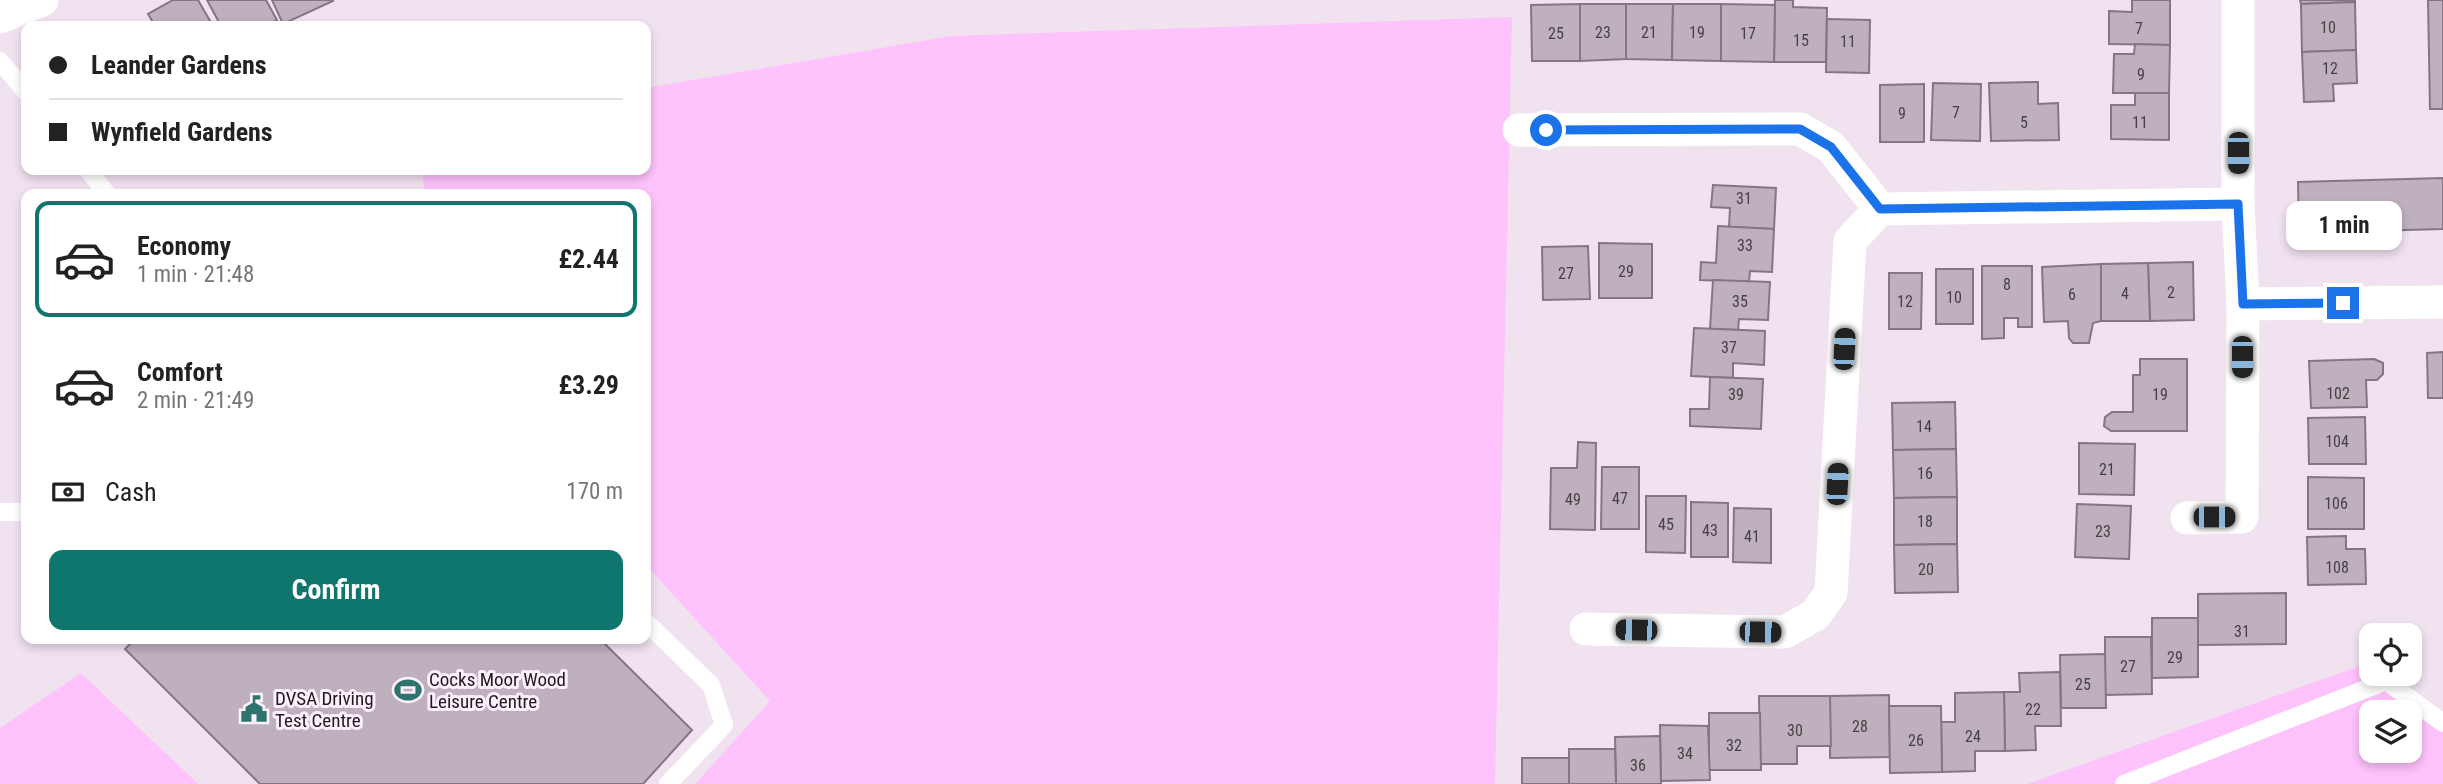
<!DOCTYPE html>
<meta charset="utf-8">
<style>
body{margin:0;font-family:"Roboto Condensed",sans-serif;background:#f6f6f6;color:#222;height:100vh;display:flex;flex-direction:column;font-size:26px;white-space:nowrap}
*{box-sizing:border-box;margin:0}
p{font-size:23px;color:#767676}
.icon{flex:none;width:38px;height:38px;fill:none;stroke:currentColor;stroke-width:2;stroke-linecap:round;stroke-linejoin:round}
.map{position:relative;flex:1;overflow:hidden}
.drawer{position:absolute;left:21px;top:189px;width:630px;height:455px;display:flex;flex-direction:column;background:#fff;border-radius:14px;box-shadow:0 4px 10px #0003}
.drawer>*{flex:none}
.banner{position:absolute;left:21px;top:21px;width:630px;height:154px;border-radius:14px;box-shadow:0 4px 10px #0003;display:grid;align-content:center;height:154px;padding:0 28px;background:#fff}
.tools{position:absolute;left:2359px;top:623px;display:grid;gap:14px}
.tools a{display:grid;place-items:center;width:63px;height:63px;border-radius:14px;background:#fff;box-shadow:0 4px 10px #0003;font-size:35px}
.end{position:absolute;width:32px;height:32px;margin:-16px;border:9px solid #1a73e8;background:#fff;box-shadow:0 0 0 4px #fff}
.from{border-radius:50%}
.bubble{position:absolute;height:49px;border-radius:14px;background:#fff;box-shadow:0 4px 10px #0003;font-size:23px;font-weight:700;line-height:49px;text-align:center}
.car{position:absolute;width:21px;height:42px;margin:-21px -10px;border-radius:9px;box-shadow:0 0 5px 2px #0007;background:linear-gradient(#222 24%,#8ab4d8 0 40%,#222 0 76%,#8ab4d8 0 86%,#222 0)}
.banner b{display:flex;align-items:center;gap:24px;height:66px;font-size:26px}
.banner b+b{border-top:2px solid #e0e0e0}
.banner i{width:18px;height:18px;background:#222}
ul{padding:12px 0 0;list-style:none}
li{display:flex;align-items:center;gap:21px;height:116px;margin:0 14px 10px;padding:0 14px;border:4px solid transparent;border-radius:14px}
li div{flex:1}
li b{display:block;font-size:26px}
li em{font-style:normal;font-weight:700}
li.selected{border-color:#0f766e}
li>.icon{width:63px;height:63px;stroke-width:1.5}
.pay{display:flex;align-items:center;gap:18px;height:77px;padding:0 28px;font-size:26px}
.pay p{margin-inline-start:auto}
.button{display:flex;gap:14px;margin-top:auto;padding:14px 28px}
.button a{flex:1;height:80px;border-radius:14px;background:#0f766e;color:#fff;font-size:28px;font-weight:700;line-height:80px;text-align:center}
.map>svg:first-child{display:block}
</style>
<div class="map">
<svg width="2443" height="784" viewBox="0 0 2443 784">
<rect width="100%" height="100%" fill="#f1e2f0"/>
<!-- green -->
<g fill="#fec2fc" fill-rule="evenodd">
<polygon points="1512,17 1495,784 695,784 770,701 646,565 646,194 424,194 423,170 646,170 646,88 952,36"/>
<path d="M 2371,662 L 2371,674 L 2392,674 L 2443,714 L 2443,784 L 2027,784 ZM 2371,712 L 2410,712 L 2410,751 L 2371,751 Z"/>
<polygon points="81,673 198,784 0,784 0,728"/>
</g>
<!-- building -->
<g fill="#beb0bd" stroke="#847683" stroke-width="2">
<polygon points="173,0 198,0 213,26 155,26 148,14"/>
<polygon points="207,0 266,0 277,20 264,26 221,26"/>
<polygon points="272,0 332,0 333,1 283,24"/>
<polygon points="1775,0 1793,0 1793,7 1827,8 1826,62 1774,62"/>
<polygon points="2132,0 2170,0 2170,45 2109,44 2109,11 2132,12"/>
<polygon points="2300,0 2355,0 2355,2 2301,4"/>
<polygon points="2428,0 2443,0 2443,109 2430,109"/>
<polygon points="2355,2 2356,50 2302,52 2301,4"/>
<polygon points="1580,4 1626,4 1626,59 1580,61"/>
<polygon points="1580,4 1580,61 1532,61 1531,5"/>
<polygon points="1626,4 1673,4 1672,60 1626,59"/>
<polygon points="1673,4 1721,4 1721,61 1672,60"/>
<polygon points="1721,4 1775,5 1774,62 1721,61"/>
<polygon points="1827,19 1870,20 1869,73 1826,72"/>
<polygon points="2135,44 2170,45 2169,93 2113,93 2114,54 2134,54"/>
<polygon points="2356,50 2357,83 2333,84 2334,101 2304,102 2302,52"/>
<polygon points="2038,82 2038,104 2058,103 2059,140 1991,141 1989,83"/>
<polygon points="1933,83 1981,84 1980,141 1931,140"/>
<polygon points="1924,84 1924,142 1880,142 1880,85"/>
<polygon points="2135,93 2169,93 2169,140 2111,139 2111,105 2135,105"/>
<polygon points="2443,178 2443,229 2299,233 2298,182"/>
<polygon points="1713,185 1776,188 1774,229 1729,227 1730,208 1711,207"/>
<polygon points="1718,226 1774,229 1772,272 1750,271 1749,282 1700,280 1701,262 1716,263"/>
<polygon points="1599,243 1652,244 1652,298 1599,298"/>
<polygon points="1588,246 1590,299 1543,300 1542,247"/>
<polygon points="2193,262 2194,320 2150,321 2148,263"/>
<polygon points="2148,263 2150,321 2101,321 2101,264"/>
<polygon points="2101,264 2101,321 2093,323 2089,343 2073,343 2069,338 2068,321 2044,322 2042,267"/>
<polygon points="1982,266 2032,266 2032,327 2018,327 2018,318 2004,318 2004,338 1982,339"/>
<rect x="1936" y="269" width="37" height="55"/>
<polygon points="1889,273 1922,273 1921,329 1889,329"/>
<polygon points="1713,280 1770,282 1768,320 1739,319 1738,330 1710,329"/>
<polygon points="1694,328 1765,331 1764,365 1733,363 1733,378 1691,376"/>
<polygon points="2443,352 2443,398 2428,398 2427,353"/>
<polygon points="2140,359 2187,359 2187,431 2111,431 2104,426 2105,417 2112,412 2133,412 2133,375 2140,375"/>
<polygon points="2374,359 2383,363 2383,374 2377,380 2366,380 2367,407 2311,408 2309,361"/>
<polygon points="1710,377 1763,379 1761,429 1690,426 1690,409 1709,409"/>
<polygon points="1955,402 1956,449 1893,450 1892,403"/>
<polygon points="2365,417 2366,464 2309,464 2308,418"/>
<polygon points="1578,442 1596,443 1595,530 1550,529 1551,468 1577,468"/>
<polygon points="2079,443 2135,444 2134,495 2079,494"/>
<polygon points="1956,449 1957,497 1894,498 1893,450"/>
<polygon points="1602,467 1639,467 1639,529 1601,529"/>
<polygon points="2308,477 2364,478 2364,529 2308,529"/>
<polygon points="1646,496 1686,496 1685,553 1646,552"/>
<polygon points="1957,497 1957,544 1894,545 1894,498"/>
<polygon points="1691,502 1728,503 1728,557 1691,557"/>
<polygon points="2077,504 2131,506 2129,559 2075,557"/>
<polygon points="1734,508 1771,509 1771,563 1733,562"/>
<polygon points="2346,536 2346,549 2365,549 2366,584 2308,585 2307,537"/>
<polygon points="1957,544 1958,592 1895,593 1894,545"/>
<polygon points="2286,593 2286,644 2198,645 2198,594"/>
<polygon points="2152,618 2198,618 2198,677 2152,678"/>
<polygon points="2105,637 2151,637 2152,694 2105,695"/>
<polygon points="135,639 600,639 692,730 643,784 260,784 125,649"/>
<polygon points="2105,654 2106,708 2061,708 2060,655"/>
<polygon points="2060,672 2061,726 2035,726 2036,750 2005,751 2004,692 2020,692 2019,673"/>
<polygon points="2004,692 2005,751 1975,751 1975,771 1942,772 1941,722 1955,722 1955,693"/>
<polygon points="1889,695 1890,757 1830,758 1830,696"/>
<polygon points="1759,696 1830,696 1831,746 1797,746 1797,764 1760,764"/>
<polygon points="1889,706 1941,706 1942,772 1890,773"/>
<polygon points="1709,713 1760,713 1761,770 1709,770"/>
<polygon points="1660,725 1708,726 1710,780 1661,781"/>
<polygon points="1660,736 1661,784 1616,784 1615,737"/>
<polygon points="1569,749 1615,749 1616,784 1569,784"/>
<rect x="1522" y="758" width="47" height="26"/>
</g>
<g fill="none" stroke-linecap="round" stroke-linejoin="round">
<!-- lane -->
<g stroke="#fff" stroke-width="18">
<polyline points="0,61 26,92"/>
<polyline points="88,170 107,194"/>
<polyline points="0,512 26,512"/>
<polyline points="646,622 711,685 724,725 668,784"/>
<polyline points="2124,784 2386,681 2443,723"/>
</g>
<!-- street -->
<g stroke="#fff" stroke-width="33">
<polyline points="2238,0 2238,204 2243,304 2443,302"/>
<polyline points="0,17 42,0"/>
<polyline points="1519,130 1800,129 1831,147 1880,209"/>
<polyline points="2187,518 2242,517 2243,304"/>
<polyline points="1586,629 1785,632 1815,615 1831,593 1850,241 1880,209 2238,204"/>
</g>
</g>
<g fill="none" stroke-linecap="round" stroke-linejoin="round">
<!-- route -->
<polyline stroke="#1a73e8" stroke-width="9" points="1546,130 1800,129 1831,147 1880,209 2238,204 2243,304 2343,303"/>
</g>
<!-- icons -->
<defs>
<symbol id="stadium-bare" viewBox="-9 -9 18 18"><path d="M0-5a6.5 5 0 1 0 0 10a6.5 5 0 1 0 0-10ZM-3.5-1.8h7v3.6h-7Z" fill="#2c746d" stroke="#feeffd" stroke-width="2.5" paint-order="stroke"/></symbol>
<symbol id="civic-bare" viewBox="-9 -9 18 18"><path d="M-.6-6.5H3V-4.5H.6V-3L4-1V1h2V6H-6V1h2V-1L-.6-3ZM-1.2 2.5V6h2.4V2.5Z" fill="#2c746d" stroke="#feeffd" stroke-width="2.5" paint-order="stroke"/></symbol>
</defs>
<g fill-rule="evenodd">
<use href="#stadium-bare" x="389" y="671" width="38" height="38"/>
<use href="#civic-bare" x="235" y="690" width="38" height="38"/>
</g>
<g text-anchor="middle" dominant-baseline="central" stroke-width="6" stroke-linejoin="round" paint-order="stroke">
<!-- number labels -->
<g font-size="16" fill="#484046">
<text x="2328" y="27">10</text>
<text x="2139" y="28">7</text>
<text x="1603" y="32">23</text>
<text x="1649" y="32">21</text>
<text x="1697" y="32">19</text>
<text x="1556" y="33">25</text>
<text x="1748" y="33">17</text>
<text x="1801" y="40">15</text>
<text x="1848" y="41">11</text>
<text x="2330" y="68">12</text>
<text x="2141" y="74">9</text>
<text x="1956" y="112">7</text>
<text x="1902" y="113">9</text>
<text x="2024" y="122">5</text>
<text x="2140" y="122">11</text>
<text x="1744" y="198">31</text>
<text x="1745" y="245">33</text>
<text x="1626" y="271">29</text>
<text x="1566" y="273">27</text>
<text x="2007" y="284">8</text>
<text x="2171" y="292">2</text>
<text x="2125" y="293">4</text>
<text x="2072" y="294">6</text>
<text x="1954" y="297">10</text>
<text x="1740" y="301">35</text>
<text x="1905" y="301">12</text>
<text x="1729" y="347">37</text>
<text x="2338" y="393">102</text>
<text x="1736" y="394">39</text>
<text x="2160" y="394">19</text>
<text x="1924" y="426">14</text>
<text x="2337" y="441">104</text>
<text x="2107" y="469">21</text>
<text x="1925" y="473">16</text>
<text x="1620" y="498">47</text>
<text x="1573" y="499">49</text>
<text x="2336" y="503">106</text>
<text x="1925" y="521">18</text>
<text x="1666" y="524">45</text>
<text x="1710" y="530">43</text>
<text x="2103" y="531">23</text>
<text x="1752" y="536">41</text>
<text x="2337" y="567">108</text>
<text x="1926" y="569">20</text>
<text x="2242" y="631">31</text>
<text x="2175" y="657">29</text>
<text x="2128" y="666">27</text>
<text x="2083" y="684">25</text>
<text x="2033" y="709">22</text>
<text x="1860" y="726">28</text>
<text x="1795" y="730">30</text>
<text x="1973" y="736">24</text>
<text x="1916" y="740">26</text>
<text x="1734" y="745">32</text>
<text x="1685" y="753">34</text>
<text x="1638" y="765">36</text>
</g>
<!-- poi labels -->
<g font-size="19" fill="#201a1f" stroke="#feeffd" text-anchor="start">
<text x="429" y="679">Cocks Moor Wood<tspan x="429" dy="22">Leisure Centre</tspan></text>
<text x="275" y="698">DVSA Driving<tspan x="275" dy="22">Test Centre</tspan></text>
</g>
</g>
</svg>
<div class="tools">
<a><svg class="icon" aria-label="locate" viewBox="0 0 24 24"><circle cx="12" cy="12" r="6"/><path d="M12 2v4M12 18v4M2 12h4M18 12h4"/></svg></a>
<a><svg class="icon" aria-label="layers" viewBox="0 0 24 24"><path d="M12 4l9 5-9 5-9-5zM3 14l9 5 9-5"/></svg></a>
</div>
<i class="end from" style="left:1546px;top:130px"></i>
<i class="end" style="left:2343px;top:303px"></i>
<div class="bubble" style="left:2286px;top:201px;width:116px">1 min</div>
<i class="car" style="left:2238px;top:153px;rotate:180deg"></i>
<i class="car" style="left:1844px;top:349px;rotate:3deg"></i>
<i class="car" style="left:2242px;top:357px;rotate:180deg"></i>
<i class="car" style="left:1837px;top:484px;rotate:3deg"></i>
<i class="car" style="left:2214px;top:517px;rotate:90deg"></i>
<i class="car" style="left:1636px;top:630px;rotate:271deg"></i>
<i class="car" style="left:1760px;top:632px;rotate:91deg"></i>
<div class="banner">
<b><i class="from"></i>Leander Gardens</b>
<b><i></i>Wynfield Gardens</b>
</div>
<section class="drawer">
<ul>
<li class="selected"><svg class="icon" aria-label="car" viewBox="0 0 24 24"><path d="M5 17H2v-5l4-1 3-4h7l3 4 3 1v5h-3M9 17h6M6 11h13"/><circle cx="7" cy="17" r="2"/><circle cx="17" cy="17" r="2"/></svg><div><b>Economy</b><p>1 min · 21:48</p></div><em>£2.44</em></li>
<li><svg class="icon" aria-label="car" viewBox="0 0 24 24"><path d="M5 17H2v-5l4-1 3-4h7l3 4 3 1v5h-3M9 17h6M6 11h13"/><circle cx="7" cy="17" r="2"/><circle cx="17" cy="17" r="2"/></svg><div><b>Comfort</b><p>2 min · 21:49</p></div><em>£3.29</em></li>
</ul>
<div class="pay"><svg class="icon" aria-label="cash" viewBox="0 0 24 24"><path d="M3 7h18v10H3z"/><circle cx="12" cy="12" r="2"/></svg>Cash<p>170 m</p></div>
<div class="button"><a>Confirm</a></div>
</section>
</div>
